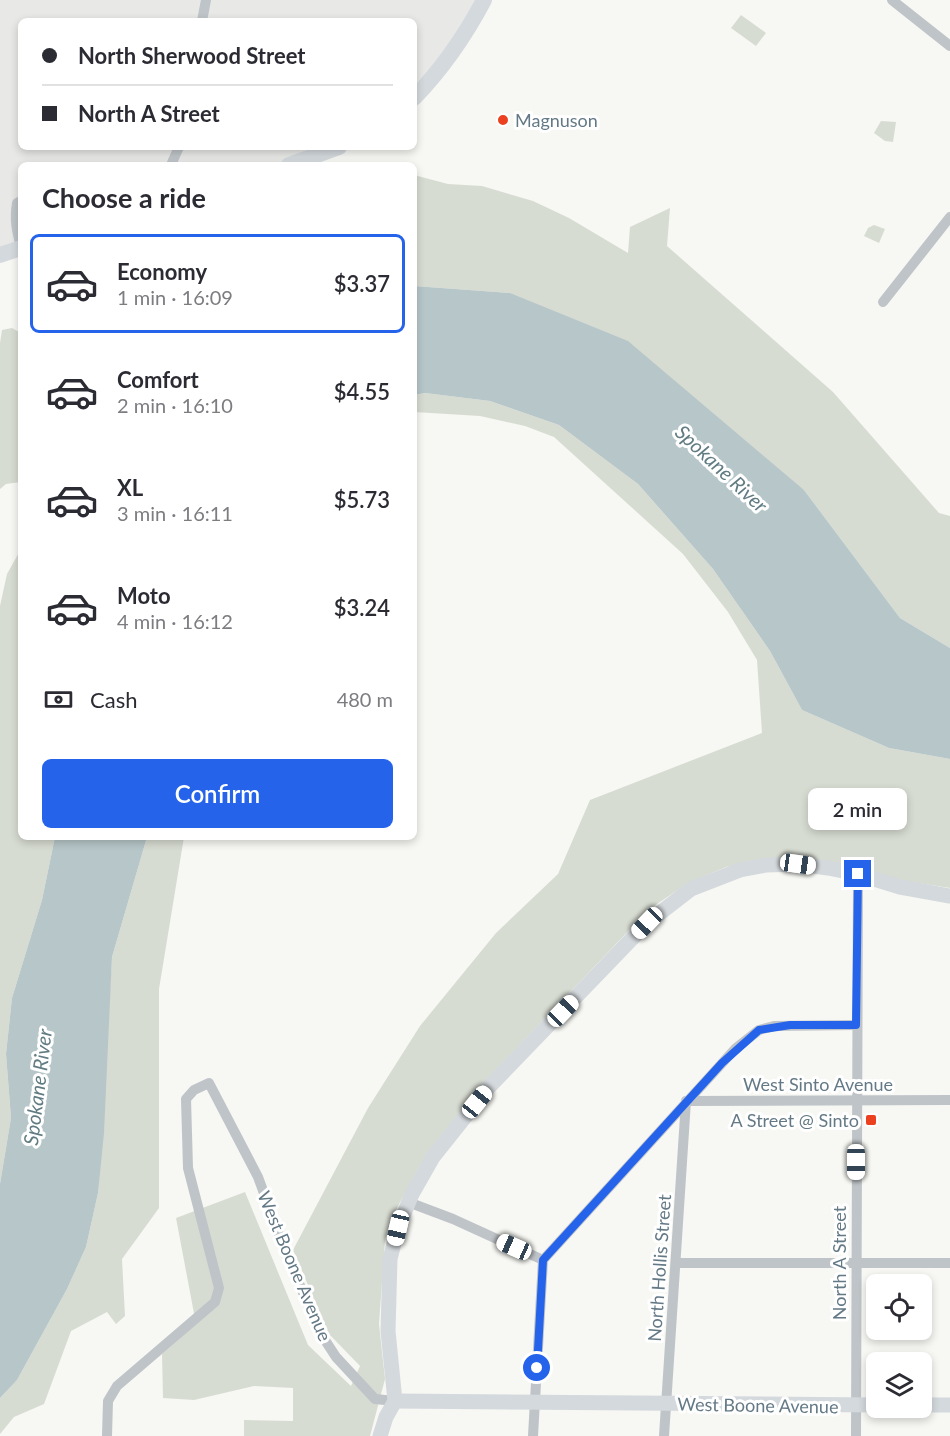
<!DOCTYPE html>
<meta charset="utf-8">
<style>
body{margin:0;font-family:Lato,sans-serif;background:#f2f2f3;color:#2b2b33;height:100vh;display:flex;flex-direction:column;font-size:22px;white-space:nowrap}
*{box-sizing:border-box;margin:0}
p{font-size:20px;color:#7c7c81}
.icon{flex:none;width:33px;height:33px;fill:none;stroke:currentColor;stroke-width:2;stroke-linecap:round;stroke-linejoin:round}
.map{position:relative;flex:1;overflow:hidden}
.details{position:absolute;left:18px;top:162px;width:399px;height:678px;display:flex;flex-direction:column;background:#fff;border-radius:9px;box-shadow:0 3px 9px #0003}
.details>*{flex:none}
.banner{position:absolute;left:18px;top:18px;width:399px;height:132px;border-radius:9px;box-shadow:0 3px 9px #0003;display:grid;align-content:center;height:132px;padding:0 24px;background:#fff}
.controls{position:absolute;left:866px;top:1274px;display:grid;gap:12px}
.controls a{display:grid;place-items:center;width:66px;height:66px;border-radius:9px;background:#fff;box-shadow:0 3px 9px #0003;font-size:30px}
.end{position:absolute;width:27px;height:27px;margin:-14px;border:8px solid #2563eb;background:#fff;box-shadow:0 0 0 3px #fff}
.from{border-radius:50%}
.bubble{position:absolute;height:42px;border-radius:9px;background:#fff;box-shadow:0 3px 9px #0003;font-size:20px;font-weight:600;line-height:42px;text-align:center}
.car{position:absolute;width:18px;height:36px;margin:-18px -9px;border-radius:8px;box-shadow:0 0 4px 2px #0007;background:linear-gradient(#fff 24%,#345 0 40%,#fff 0 76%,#345 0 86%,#fff 0)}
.banner b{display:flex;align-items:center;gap:21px;height:57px;font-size:22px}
.banner b+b{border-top:2px solid #e1e1e2}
.banner i{width:15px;height:15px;background:#2b2b33}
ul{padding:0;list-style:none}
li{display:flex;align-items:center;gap:18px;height:99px;margin:0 12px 9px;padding:0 12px;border:3px solid transparent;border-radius:9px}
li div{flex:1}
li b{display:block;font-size:22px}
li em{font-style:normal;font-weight:600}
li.selected{border-color:#2563eb}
li>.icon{width:54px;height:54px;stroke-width:1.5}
h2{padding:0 24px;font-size:27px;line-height:72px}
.pay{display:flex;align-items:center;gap:15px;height:66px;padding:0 24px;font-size:22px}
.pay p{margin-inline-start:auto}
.cta{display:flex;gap:12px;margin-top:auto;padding:12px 24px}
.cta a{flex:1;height:69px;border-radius:9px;background:#2563eb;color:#fff;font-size:24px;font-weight:600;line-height:69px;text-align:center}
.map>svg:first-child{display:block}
</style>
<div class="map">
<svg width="950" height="1436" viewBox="0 0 950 1436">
<rect width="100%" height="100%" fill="#f7f7f3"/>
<!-- built -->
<polygon fill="#e8e8e7" points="0,0 484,0 414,98 414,21 21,21 21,147 339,147 289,165 21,165 21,248 0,255"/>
<!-- green -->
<g fill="#d7dcd2">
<polygon points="741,15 766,33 756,46 731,28"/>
<polygon points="881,121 896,122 893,142 885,141 874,133"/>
<polygon points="414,175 448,184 482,186 533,201 569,218 628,253 630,227 670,208 667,246 833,392 939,513 950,516 950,648 900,618 804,490 510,293 414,286"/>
<polygon points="874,225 885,229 879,243 864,236 868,228"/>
<polygon points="12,328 21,333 21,482 6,484 0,489 0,343 2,330"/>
<polygon points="425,393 490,401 559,425 638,484 713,569 770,651 802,710 889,748 950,759 950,888 765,859 726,867 688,883 654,906 636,923 488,1078 419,1167 398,1206 390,1223 385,1240 379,1324 385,1379 370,1436 244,1436 244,1420 293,1421 293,1388 254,1386 194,1400 163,1398 162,1354 196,1324 176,1218 245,1192 308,1345 351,1386 360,1366 329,1334 293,1250 368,1108 420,1026 496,933 558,874 590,800 762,733 757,660 728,612 683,554 554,437 525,426 480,416 414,412 414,395"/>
<polygon points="21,549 21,837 55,837 42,900 12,998 6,1054 11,1118 0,1184 0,606 7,574"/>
<polygon points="147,837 184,837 159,989 159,1208 122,1259 125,1316 116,1324 107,1312 71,1331 44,1404 14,1417 0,1434 0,1398 17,1380 67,1289 86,1247 98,1193 112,957"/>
</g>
<!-- water -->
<g fill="#b7c6c9">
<polygon points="414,286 510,293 628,341 804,490 900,618 950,648 950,759 889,748 802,710 770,651 713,569 638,484 559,425 490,401 425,393 414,395"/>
<polygon points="55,837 147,837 112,957 104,1133 98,1193 86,1247 67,1289 17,1380 0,1398 0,1184 11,1118 6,1054 12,998 42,900"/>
</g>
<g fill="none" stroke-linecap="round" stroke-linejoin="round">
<!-- street -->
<g stroke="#bfc4c8" stroke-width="10">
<polyline points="892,0 950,46"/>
<polyline points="202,21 206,0"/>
<polyline points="171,165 179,147"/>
<path d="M 21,201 L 17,203 C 14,220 17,232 21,247"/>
<polyline points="883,302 950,217"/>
<polyline points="408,1202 453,1219 543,1260"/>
<polyline points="676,1263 950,1263"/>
<polyline points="107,1436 108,1401 117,1386 215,1302 219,1288 188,1168 186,1099 194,1090 209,1083 258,1177 285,1251 321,1334 336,1357 375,1399 395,1401"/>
<polyline points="533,1436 543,1260 735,1049 759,1030 774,1026 857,1025"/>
<polyline points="664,1436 686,1101 950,1100"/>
<polyline points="856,1436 858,874"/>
</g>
<!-- secondary -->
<g stroke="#d4d9dd" stroke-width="15">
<polyline points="395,1401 876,1405"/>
<polyline points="921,1405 950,1405"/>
<polyline points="380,1436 386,1417 395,1401 388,1331 390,1259 398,1228 412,1194 433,1157 488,1088 647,923 691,889 740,870 766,865 798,864 828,868 858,874 900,887 950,896"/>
</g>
<!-- primary -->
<g stroke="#d4d9dd" stroke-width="16">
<path d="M 414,98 C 442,69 465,36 484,0"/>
<polyline points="289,165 339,147"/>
<polyline points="0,255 21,248"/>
</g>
</g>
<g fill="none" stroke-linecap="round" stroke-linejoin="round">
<!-- route -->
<polyline stroke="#2563eb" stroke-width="8" points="537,1368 543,1260 722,1063 759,1030 790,1025 856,1025 858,874"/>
</g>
<!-- markers -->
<g fill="#eb411f" stroke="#fff" stroke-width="2">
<circle cx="503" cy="120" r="6"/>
<rect x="865" y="1114" width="12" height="12" rx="3"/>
</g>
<g text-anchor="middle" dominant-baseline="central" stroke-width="6" stroke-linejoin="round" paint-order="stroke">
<!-- poi labels -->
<g font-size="18" fill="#647986" stroke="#fff" text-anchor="start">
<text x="515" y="120">Magnuson</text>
<text x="859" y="1120" text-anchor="end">A Street @ Sinto</text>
</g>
<!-- street labels -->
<g font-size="18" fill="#647986" stroke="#fff">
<text x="818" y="1084">West Sinto Avenue</text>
<text transform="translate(839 1263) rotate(-90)">North A Street</text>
<text transform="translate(295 1266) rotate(67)">West Boone Avenue</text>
<text transform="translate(659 1268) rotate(-86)">North Hollis Street</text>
<text transform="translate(758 1405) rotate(1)">West Boone Avenue</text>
</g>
<!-- water labels -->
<g font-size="20" font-style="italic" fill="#607b82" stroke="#fff">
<text transform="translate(722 468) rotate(43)">Spokane River</text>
<text transform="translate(37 1087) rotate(-83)">Spokane River</text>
</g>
</g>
</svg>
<div class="controls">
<a><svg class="icon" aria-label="locate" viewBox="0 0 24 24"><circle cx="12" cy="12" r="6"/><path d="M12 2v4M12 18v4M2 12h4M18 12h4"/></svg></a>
<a><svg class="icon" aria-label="layers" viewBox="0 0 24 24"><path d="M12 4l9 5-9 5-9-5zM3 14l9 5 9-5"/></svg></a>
</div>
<i class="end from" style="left:537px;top:1368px"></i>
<i class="end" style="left:858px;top:874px"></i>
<div class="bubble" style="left:808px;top:788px;width:99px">2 min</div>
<i class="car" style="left:798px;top:864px;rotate:98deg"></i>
<i class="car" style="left:647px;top:923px;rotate:224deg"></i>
<i class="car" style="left:563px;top:1011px;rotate:44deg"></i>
<i class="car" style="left:477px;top:1102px;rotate:39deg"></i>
<i class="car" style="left:856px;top:1162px;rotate:180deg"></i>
<i class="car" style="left:398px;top:1228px;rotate:193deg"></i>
<i class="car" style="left:514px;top:1247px;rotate:294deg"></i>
<div class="banner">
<b><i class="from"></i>North Sherwood Street</b>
<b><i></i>North A Street</b>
</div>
<section class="details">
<h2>Choose a ride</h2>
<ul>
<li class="selected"><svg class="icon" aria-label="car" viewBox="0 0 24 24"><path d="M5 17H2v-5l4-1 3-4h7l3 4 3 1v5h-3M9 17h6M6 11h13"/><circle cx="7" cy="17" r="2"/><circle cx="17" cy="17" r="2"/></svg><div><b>Economy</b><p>1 min · 16:09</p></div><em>$3.37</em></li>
<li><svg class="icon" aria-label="car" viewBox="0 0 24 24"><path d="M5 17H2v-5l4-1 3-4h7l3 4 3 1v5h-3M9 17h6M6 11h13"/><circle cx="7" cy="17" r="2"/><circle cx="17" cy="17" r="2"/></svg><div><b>Comfort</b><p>2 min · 16:10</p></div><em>$4.55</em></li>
<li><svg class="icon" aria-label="car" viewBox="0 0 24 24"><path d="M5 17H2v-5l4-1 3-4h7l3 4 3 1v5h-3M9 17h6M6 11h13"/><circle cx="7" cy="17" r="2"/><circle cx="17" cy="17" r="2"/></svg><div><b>XL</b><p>3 min · 16:11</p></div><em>$5.73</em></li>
<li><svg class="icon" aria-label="car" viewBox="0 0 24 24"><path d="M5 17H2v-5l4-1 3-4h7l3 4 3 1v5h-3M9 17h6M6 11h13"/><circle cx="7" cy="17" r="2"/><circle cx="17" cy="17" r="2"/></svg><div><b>Moto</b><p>4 min · 16:12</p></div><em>$3.24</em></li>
</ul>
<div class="pay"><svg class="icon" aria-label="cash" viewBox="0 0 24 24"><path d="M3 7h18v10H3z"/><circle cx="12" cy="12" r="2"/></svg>Cash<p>480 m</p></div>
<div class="cta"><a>Confirm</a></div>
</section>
</div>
